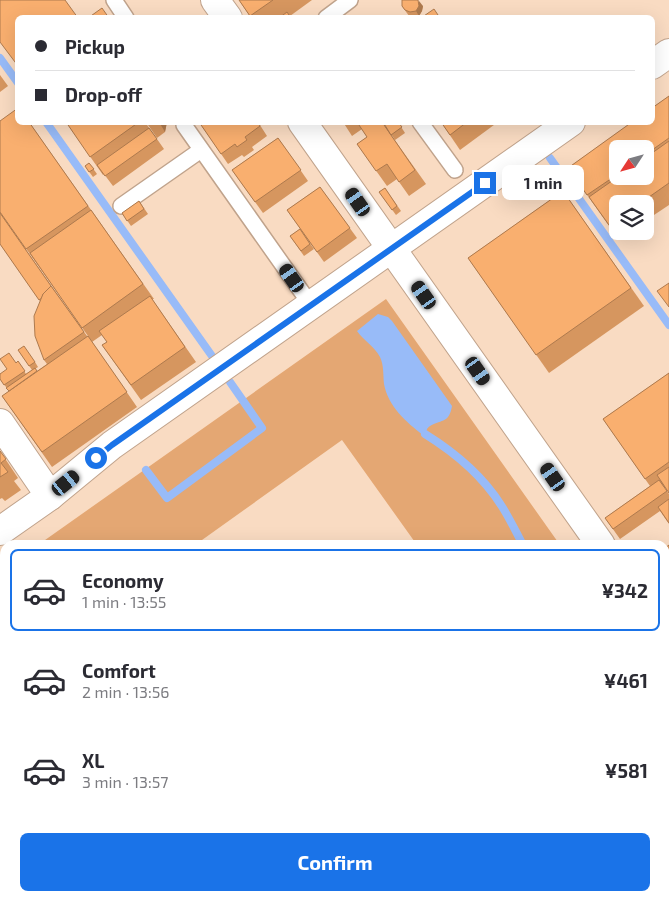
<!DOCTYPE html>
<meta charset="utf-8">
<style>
body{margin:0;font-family:"Exo 2",sans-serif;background:#f7f7f7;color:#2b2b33;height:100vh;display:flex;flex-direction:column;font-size:19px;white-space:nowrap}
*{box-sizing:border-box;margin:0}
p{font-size:16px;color:#7c7c81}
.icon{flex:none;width:28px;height:28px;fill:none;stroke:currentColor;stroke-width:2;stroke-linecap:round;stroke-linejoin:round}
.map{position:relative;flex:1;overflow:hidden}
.side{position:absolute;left:0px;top:540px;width:670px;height:361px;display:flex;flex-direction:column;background:#fff;border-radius:15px 15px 0 0;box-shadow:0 5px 20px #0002}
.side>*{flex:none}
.guide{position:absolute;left:15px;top:15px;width:640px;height:110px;border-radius:8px;box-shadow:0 5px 20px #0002;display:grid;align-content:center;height:110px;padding:0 20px;background:#fff}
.needle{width:32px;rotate:234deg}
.controls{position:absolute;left:609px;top:140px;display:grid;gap:10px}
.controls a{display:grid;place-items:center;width:45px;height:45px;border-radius:8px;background:#fff;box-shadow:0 5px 20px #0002;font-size:25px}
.end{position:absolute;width:22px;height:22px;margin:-11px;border:6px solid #1a73e8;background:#fff;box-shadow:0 0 0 2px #fff}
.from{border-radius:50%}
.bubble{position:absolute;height:35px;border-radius:8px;background:#fff;box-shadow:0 5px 20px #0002;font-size:16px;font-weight:700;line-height:35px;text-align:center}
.car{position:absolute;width:15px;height:30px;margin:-15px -8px;border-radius:6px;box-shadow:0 0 4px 1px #0007;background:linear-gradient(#222 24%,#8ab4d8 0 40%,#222 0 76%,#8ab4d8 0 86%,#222 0)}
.guide b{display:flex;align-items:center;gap:18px;height:48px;font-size:19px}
.guide b+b{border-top:1px solid #e1e1e2}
.guide i{width:12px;height:12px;background:#2b2b33}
ul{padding:9px 0 0;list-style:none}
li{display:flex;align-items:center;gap:15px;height:82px;margin:0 10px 8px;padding:0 10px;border:2px solid transparent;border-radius:8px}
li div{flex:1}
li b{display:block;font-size:19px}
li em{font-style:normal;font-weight:700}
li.selected{border-color:#1a73e8}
li>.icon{width:45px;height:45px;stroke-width:1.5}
.action{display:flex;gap:10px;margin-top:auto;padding:10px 20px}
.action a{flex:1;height:58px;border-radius:8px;background:#1a73e8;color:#fff;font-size:20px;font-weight:700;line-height:58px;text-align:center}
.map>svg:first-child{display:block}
</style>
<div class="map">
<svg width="669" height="901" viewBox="0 0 669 901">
<rect width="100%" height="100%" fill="#f9dbc2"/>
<!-- green -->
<g fill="#e4a773">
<polygon points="386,299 560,545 417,545 342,440 195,545 38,545"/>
<polygon points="5,569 5,681 0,685 0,572"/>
<polygon points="665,693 669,699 669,898 665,892"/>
</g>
<!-- water -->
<path fill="#98bbf8" d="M 378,314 L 388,317 L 392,321 L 452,406 C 449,423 443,419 430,426 C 425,429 428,432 423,435 C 406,422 388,406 384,384 C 383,374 384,366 380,357 C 374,346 363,340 357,331 Z"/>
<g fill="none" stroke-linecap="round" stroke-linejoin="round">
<!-- stream -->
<g stroke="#98bbf8" stroke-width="8">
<polyline points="0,58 18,83"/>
<polyline points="46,122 212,356"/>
<polyline points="550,158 669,325"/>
<path d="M 425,434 C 454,452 482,475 501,505 C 509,517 516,532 523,545"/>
<polyline points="146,470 167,498 262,428 230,382"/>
<polyline points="665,752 669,755"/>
</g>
<defs>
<g id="service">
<polyline points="114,0 126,18"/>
<polyline points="326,18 350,0"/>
<polyline points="184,122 184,125 311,305"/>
<polyline points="420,122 455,170"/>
<polyline points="121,206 201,150"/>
<polyline points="665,842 669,839"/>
<polyline points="656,896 659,901"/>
<polyline points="584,901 590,896"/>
</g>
<g id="minor">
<polyline points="215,0 228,18"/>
<polyline points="652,65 669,53"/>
<polyline points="302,122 601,545"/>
<polyline points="0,423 50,496"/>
<polyline points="0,531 50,496 112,445 571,122"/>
<polyline points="665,635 669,640"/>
</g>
</defs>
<!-- service casing -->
<use href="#service" stroke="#c0a38c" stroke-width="18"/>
<!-- minor casing -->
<use href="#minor" stroke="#c0a38c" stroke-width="30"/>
<!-- service -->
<use href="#service" stroke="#fff" stroke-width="15"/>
<!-- minor -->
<use href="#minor" stroke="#fff" stroke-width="28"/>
</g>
<!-- wall -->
<g fill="#d6965f" fill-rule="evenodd">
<polygon points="239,0 312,0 290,16 291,18 251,18"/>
<polygon points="402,6 423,6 422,11 419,16 414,17 409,16"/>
<polygon points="0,75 8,86 0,92"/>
<path d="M 669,96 L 669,205 L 645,221 L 645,204 L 618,204 L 618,231 L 631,231 L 619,240 L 568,168 ZM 618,149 L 645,149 L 645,176 L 618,176 Z"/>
<polygon points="29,122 154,299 152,299 196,362 141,400 102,345 107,342 102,335 92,342 137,407 52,467 2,396 9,391 0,379 18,361 26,374 32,370 18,350 35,362 38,367 35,369 37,371 47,364 44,360 40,301 0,244 0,213 87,336 88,336 0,212"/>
<polygon points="66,122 145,122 164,149 113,186 104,174 103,175"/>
<polygon points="146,122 167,122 165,132 157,138"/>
<polygon points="199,122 258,122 267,136 252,147 254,150 244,157 242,155 228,164"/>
<polygon points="343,122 382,122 426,184 409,196 397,179 387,186 357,144 367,137 362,129 352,136"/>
<polygon points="383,122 398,122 405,133 395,140"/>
<polygon points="441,122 498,122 460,150"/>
<polygon points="278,138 308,181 263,213 232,170"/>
<polygon points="89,163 97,174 93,177 85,166"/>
<polygon points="320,187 357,238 324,262 287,210"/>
<polygon points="385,188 401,211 396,215 379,192"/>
<polygon points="563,191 644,306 549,373 468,258"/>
<polygon points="139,201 148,214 131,226 122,213"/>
<polygon points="300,229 314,249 304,256 290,236"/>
<polygon points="669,373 669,493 665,487 664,487 669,494 669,524 660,511 620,539 605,518 650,486 603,419"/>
<polygon points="0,451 18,478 14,481 21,490 5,501 2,498 0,499"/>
<polygon points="669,545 669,575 665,578 665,548"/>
<polygon points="457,896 543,896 537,901 451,901"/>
</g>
<!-- shaded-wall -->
<g fill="#ae7a4e">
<polygon points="419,1 423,6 422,11 419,16 416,11"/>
<polygon points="159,122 167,122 165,132"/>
</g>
<!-- building -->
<g fill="#f9af6f" stroke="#ae7a4e">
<polygon points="0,0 65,0 78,18 18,18 18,66 0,42"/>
<polygon points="239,0 273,0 250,16"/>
<polygon points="402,0 418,0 419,6 416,11 410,12 405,10 402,6"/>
<polygon points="102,8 109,18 88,18"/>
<polygon points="434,9 440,18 421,18"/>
<polygon points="287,12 291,18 279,18"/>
<polygon points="669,96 669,138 645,155 645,149 618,149 618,174 587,195 568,168 632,122 652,122 652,108"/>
<polygon points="18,108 18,122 29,122 88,206 26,249 0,212 0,121"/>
<polygon points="66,122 139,122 90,157"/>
<polygon points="199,122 258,122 260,126 245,137 247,140 237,147 235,144 221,154"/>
<polygon points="357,122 382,122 415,170 399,182 387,164 376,171 357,144 367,137"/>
<polygon points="383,122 398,122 402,127 391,135"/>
<polygon points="441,122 467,122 450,135"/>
<polygon points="149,128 157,139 105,176 97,165"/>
<polygon points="278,138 301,170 255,202 232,170"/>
<polygon points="669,141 669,183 639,204 618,204 618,219 609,225 589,197 619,176 645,176 645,158"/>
<polygon points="89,163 94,169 89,172 85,166"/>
<polygon points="320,187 350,228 317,252 287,210"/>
<polygon points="385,188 397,206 392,210 379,192"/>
<polygon points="563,191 631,288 536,355 468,258"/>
<polygon points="139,201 144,209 127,221 122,213"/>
<polygon points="91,210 143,284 82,328 30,253"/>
<polygon points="0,213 51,286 43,294 42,298 39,300 0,244"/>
<polygon points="300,229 310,244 301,251 290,236"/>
<polygon points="669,283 669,307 657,291"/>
<polygon points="51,286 84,332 44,360 35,336 34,316 43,294"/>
<polygon points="150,296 185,347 131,385 102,345 107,342 99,331"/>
<polygon points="88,336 127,392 42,452 2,396"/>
<polygon points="24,346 35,362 29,366 18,350"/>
<polygon points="9,353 16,363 18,361 25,371 4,385 0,379 0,374 7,369 0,359"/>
<polygon points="35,368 37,371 9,391 6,388"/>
<polygon points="669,373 669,462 645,479 603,419"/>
<polygon points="0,451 6,459 1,463 8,472 0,477"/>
<polygon points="669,467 669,493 657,475"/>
<polygon points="659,480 667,491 613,529 605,518"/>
<polygon points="669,499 669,523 658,507"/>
<polygon points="669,545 669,560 665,563 665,548"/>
<polygon points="457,896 512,896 506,901 451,901"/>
<polygon points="524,896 526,896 529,901 517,901"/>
</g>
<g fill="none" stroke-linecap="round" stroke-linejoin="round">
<!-- route -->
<polyline stroke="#1a73e8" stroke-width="6" points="96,458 112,445 485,183"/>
</g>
</svg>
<div class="controls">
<a><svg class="needle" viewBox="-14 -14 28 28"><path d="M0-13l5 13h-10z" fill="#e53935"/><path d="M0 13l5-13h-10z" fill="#7c7c81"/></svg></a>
<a><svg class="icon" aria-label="layers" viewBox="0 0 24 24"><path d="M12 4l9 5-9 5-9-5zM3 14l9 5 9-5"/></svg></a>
</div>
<i class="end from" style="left:96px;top:458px"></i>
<i class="end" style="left:485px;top:183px"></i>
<div class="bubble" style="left:502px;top:165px;width:82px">1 min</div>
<i class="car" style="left:358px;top:202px;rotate:325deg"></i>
<i class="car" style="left:292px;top:278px;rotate:325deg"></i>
<i class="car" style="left:424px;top:295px;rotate:325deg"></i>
<i class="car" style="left:478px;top:371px;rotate:145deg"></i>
<i class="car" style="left:553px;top:477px;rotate:325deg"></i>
<i class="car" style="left:66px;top:483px;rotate:51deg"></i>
<div class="guide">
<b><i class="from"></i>Pickup</b>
<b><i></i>Drop-off</b>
</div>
<section class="side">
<ul>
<li class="selected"><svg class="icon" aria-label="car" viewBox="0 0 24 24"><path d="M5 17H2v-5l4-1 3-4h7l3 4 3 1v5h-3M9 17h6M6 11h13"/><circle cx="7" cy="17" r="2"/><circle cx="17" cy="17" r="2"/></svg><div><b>Economy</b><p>1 min · 13:55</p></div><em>¥342</em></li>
<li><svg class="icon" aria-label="car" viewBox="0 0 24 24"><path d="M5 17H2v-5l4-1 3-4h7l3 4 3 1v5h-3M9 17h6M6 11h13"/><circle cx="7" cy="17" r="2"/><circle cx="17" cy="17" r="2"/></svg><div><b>Comfort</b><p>2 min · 13:56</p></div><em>¥461</em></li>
<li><svg class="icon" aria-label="car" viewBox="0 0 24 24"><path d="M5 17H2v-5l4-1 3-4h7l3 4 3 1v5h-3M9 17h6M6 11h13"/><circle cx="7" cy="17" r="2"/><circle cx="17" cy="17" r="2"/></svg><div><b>XL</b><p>3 min · 13:57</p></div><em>¥581</em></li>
</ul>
<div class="action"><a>Confirm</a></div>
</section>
</div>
